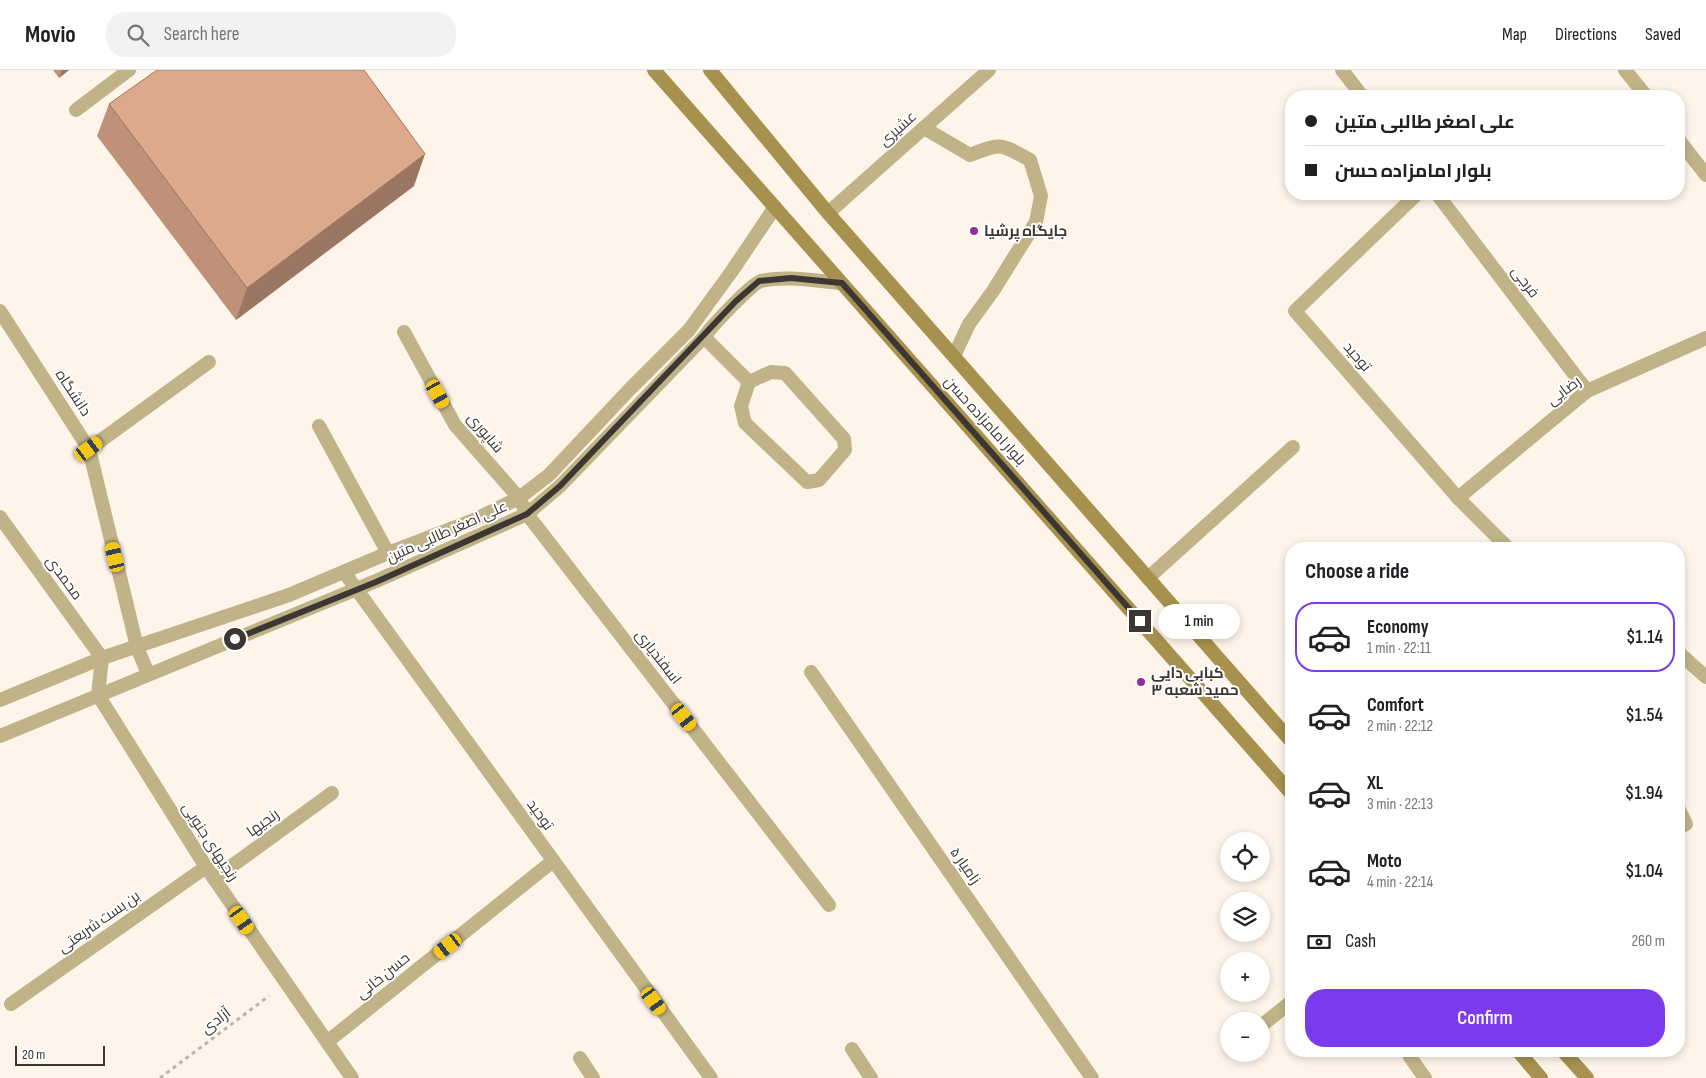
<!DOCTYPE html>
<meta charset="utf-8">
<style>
body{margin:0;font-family:"Sofia Sans Condensed",Cairo,sans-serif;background:#f2f2f2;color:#202124;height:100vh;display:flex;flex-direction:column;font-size:19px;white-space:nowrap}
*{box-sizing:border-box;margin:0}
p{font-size:16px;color:#757577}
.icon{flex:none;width:28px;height:28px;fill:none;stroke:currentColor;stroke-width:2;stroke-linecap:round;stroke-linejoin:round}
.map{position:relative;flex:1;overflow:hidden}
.sheet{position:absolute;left:1285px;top:472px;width:400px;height:515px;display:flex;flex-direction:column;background:#fff;border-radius:20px;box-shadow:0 2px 8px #0003}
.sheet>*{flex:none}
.banner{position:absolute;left:1285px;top:20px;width:400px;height:110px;border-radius:20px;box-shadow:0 2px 8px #0003;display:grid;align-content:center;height:110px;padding:0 20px;background:#fff}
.buttons{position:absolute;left:1220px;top:762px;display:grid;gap:10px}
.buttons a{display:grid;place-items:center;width:50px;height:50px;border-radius:50%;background:#fff;box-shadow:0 2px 8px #0003;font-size:25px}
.scale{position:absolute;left:15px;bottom:12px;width:90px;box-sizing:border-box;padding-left:5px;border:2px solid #3c3732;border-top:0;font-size:14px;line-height:18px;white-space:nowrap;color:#3c3732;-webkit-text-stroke:4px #fff;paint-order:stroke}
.end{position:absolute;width:22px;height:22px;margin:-11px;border:6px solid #3c3732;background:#fff;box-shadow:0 0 0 2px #fff}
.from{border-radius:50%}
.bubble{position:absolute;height:35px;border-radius:18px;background:#fff;box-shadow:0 2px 8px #0003;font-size:16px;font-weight:600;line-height:35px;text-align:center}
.car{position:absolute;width:15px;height:30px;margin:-15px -8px;border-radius:6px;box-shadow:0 0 4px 1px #0007;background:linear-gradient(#f5c518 24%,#345 0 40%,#f5c518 0 76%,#345 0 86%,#f5c518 0)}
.banner b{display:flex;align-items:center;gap:18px;height:48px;font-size:19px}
.banner b+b{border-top:1px solid #e0e0e0}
.banner i{width:12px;height:12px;background:#202124}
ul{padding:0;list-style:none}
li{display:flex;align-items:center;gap:15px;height:70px;margin:0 10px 8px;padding:0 10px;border:2px solid transparent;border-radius:20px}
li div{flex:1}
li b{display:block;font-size:19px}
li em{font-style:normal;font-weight:600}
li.selected{border-color:#7c3aed}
li>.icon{width:45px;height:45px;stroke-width:1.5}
h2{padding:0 20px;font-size:22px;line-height:60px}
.pay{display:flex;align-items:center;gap:12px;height:55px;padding:0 20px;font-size:19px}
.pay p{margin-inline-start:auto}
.action{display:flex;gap:10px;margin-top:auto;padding:10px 20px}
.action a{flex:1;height:58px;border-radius:20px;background:#7c3aed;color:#fff;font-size:20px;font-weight:600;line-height:58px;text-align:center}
header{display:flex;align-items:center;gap:30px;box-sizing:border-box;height:70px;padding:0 25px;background:#fff;border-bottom:1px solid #e0e0e0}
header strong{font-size:24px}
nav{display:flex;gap:28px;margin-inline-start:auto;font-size:18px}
.search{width:350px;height:45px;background:#f2f2f2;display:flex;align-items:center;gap:12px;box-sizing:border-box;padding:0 18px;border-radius:20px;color:#757577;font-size:19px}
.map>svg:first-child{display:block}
</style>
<header>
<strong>Movio</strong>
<div class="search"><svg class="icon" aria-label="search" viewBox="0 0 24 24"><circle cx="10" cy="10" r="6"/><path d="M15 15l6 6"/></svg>Search here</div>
<nav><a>Map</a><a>Directions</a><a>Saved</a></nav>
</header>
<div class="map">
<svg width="1706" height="1008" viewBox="0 0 1706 1008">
<rect width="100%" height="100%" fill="#fef4e9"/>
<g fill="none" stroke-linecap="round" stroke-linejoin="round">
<!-- path -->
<polyline stroke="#bcb3aa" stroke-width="3" stroke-dasharray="4 4" stroke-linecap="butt" points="160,1008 269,926"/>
<!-- service -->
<g stroke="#c0b388" stroke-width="14">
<path d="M 924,58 L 970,85 C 1003,72 1000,74 1030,90 L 1041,126 L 1036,152 L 993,221 L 969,254 L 954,286"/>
<polyline points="404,262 455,355 519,428"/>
<polyline points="704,267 749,312"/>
<polygon points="771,302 785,303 844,369 845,380 819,410 807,412 745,353 741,336 749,312"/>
<polyline points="214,809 332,723"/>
<polyline points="1261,956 1291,932"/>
</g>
<!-- minor -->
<g stroke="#c0b388" stroke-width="14">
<polyline points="1342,0 1362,26"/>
<polyline points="1625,0 1646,26"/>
<polyline points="76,40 129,0"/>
<polyline points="1679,70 1706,105"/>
<polyline points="1417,124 1295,241 1458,428 1509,479"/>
<polyline points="1437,124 1587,321"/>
<polyline points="0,241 89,379 137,577 148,604"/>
<polyline points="319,356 388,483"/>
<polyline points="89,379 209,292"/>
<polyline points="519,428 527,444 829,835"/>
<polyline points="1458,428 1587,321 1706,268"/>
<polyline points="0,447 102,588 98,625"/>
<polyline points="344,502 711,1008"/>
<polyline points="1148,508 1293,377"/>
<polyline points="1679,583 1706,607"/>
<polyline points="811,602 1092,1008"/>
<polyline points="1679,740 1686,754 1679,758"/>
<polyline points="11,934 206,797"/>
<polyline points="327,972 553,791"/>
<polyline points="852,979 871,1008"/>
<polyline points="1410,987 1425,1008"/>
<polyline points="580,988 593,1008"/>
</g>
<!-- tertiary -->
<g stroke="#c0b388" stroke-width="14">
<polyline points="828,143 989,0"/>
<polyline points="98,625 206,797 352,1008"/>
<polyline points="0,630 102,588 289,525 388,483 474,450 519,428 549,405 630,319 689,260 732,201 775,137"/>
<path d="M 0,666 L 376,511 L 527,444 L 560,416 L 704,267 C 711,257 751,214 761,211 C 787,205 815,211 841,213"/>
</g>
<!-- secondary -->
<g stroke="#a6914e" stroke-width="14">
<polyline points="654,0 1291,723"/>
<polyline points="710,0 828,143 1291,671"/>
<polyline points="1518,981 1541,1008"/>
<polyline points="1563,981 1587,1008"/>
</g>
</g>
<!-- wall -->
<g fill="#be9178">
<polygon points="53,0 69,0 59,8"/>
<polygon points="109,34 414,116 236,250 97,66"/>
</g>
<!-- shaded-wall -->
<g fill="#9b7662">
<polygon points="62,0 69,0 59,8"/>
<polygon points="425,84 414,116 236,250 247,218"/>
</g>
<!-- building -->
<polygon fill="#dda98c" stroke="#9b7662" points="157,0 364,0 425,84 247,218 109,34"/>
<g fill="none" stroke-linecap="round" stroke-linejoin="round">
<!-- route -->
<polyline stroke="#3c3732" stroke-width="6" points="235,569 376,512 527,444 560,416 736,231 759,211 791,208 842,213 1140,551"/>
</g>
<!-- markers -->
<g fill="#912f97" stroke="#fff" stroke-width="2">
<circle cx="974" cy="161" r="5"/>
<circle cx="1141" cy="612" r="5"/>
</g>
<g text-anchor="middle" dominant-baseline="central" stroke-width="4" stroke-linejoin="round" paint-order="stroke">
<!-- street labels -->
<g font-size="15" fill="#3c3732" stroke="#fff">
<text transform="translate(898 59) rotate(-42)">عشیری</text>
<text transform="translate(1525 212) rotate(53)">فرجی</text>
<text transform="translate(1357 287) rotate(49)">توحید</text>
<text transform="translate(1564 321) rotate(-37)">رضایی</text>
<text transform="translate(73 323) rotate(57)">دانشگاه</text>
<text transform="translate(985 351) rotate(48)">بلوار امامزاده حسن</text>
<text transform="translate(485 363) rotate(50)">شاپوری</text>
<text transform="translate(447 462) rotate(-24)">علی اصغر طالبی متین</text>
<text transform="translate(64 508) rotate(54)">محمدی</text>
<text transform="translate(658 587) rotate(52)">اسفندیاری</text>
<text transform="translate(540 745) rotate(54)">توحید</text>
<text transform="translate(263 753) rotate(-36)">رنجیها</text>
<text transform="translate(210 772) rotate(57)">رنجیهای جنوبی</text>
<text transform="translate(965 796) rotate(55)">زامیار ۵</text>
<text transform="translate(99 852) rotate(-35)">بن بست شریعتی</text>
<text transform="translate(383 906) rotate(-39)">حسن خانی</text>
<text transform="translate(216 951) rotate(-37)">آزادی</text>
</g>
<!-- poi labels -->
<g font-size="15" font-weight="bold" fill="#3c3732" stroke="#fff" text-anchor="start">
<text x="984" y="161">جایگاه پرشیا</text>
<text x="1151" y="603">کبابی دایی<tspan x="1151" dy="17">حمید شعبه ۳</tspan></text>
</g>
</g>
</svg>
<div class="buttons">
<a><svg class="icon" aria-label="locate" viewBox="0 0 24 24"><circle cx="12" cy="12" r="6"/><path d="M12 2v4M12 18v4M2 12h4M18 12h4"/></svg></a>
<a><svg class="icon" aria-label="layers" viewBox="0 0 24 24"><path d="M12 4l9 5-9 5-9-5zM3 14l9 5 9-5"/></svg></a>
<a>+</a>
<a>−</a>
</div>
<div class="scale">20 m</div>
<i class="end from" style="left:235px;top:569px"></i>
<i class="end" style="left:1140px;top:551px"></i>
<div class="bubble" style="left:1158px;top:534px;width:82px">1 min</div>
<i class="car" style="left:438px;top:324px;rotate:151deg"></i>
<i class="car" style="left:89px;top:379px;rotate:54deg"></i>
<i class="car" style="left:115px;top:487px;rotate:347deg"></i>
<i class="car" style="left:684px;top:647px;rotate:142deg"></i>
<i class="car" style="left:242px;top:850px;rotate:145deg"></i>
<i class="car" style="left:448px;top:876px;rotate:232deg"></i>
<i class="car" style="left:654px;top:931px;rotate:144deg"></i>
<div class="banner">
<b><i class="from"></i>علی اصغر طالبی متین</b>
<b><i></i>بلوار امامزاده حسن</b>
</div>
<section class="sheet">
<h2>Choose a ride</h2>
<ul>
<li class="selected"><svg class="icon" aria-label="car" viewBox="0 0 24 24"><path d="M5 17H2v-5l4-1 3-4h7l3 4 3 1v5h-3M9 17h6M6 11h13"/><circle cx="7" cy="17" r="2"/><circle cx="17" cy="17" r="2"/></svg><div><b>Economy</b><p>1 min · 22:11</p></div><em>$1.14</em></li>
<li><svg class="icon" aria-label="car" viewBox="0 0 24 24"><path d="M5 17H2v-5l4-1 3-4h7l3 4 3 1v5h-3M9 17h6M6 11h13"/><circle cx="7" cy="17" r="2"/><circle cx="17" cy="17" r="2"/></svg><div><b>Comfort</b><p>2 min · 22:12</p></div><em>$1.54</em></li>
<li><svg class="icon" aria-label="car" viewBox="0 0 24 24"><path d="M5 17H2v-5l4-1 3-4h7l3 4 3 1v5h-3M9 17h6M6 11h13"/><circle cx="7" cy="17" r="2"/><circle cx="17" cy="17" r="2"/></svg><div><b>XL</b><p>3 min · 22:13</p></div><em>$1.94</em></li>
<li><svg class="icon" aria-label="car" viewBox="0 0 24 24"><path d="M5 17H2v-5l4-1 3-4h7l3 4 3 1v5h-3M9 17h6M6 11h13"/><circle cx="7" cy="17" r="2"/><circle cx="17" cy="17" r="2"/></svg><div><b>Moto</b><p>4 min · 22:14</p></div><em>$1.04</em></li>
</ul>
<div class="pay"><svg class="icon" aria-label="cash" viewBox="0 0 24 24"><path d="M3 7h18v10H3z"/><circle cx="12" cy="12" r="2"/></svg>Cash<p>260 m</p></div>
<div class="action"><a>Confirm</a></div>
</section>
</div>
